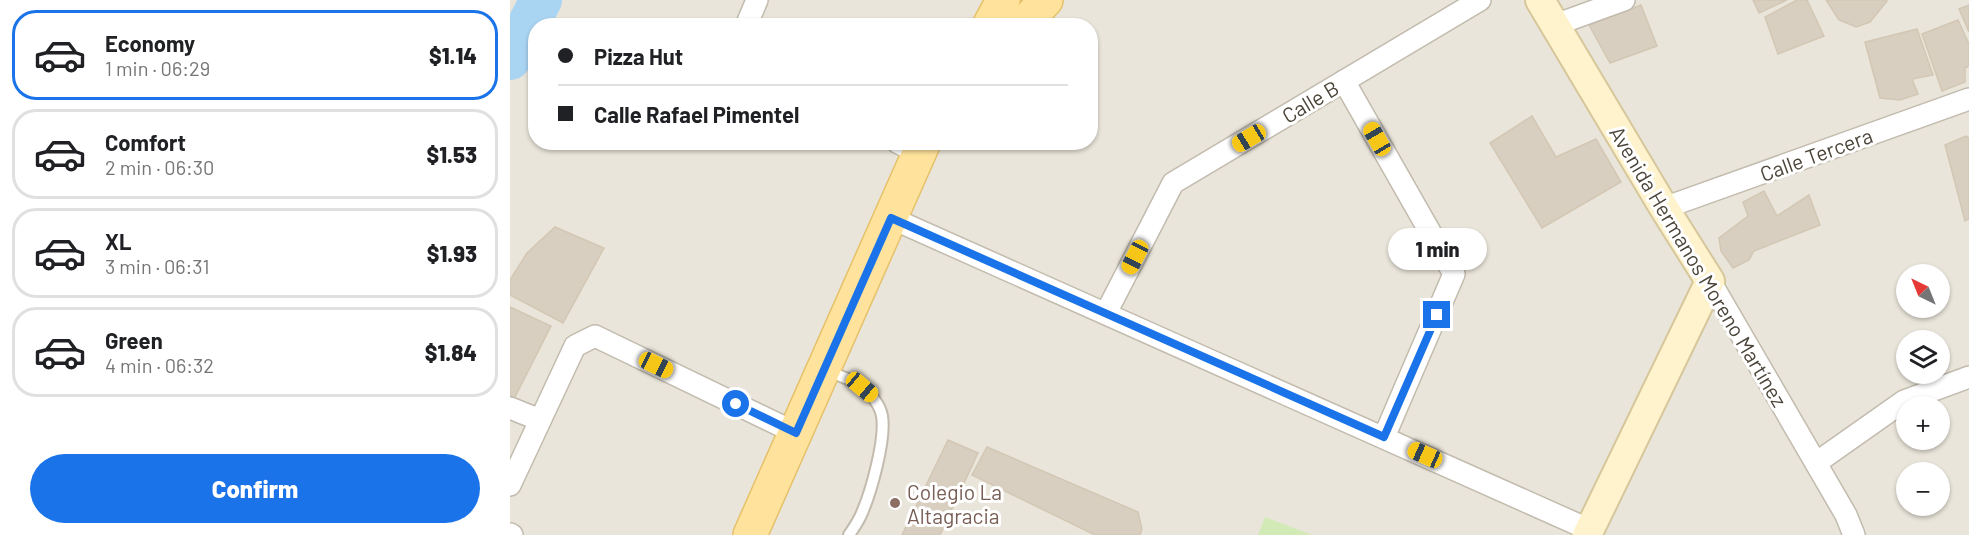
<!DOCTYPE html>
<meta charset="utf-8">
<style>
body{margin:0;font-family:Barlow,sans-serif;background:#f6f6f6;color:#202124;height:100vh;display:flex;flex-direction:column;font-size:22px;white-space:nowrap}
*{box-sizing:border-box;margin:0}
p{font-size:20px;color:#757577}
.icon{flex:none;width:33px;height:33px;fill:none;stroke:currentColor;stroke-width:2;stroke-linecap:round;stroke-linejoin:round}
.map{position:relative;flex:1;overflow:hidden}
.panel{display:flex;flex-direction:column;background:#fff;width:510px}
.panel>*{flex:none}
.top-card{position:absolute;left:18px;top:18px;width:570px;height:132px;border-radius:24px;box-shadow:0 2px 4px #0004;display:grid;align-content:center;height:132px;padding:0 30px;background:#fff}
.needle{width:39px;rotate:317deg}
.controls{position:absolute;left:1386px;top:264px;display:grid;gap:12px}
.controls a{display:grid;place-items:center;width:54px;height:54px;border-radius:50%;background:#fff;box-shadow:0 2px 4px #0004;font-size:30px}
.end{position:absolute;width:27px;height:27px;margin:-14px;border:8px solid #1a73e8;background:#fff;box-shadow:0 0 0 3px #fff}
.from{border-radius:50%}
.bubble{position:absolute;height:42px;border-radius:21px;background:#fff;box-shadow:0 2px 4px #0004;font-size:20px;font-weight:800;line-height:42px;text-align:center}
.car{position:absolute;width:18px;height:36px;margin:-18px -9px;border-radius:8px;box-shadow:0 0 4px 2px #0007;background:linear-gradient(#f5c518 24%,#345 0 40%,#f5c518 0 76%,#345 0 86%,#f5c518 0)}
.top-card b{display:flex;align-items:center;gap:21px;height:57px;font-size:22px}
.top-card b+b{border-top:2px solid #e0e0e0}
.top-card i{width:15px;height:15px;background:#202124}
ul{padding:10px 0 0;list-style:none}
li{display:flex;align-items:center;gap:18px;height:90px;margin:0 12px 9px;padding:0 18px;border:3px solid #e0e0e0;border-radius:24px}
li div{flex:1}
li b{display:block;font-size:22px}
li em{font-style:normal;font-weight:800}
li.selected{border-color:#1a73e8}
li>.icon{width:54px;height:54px;stroke-width:1.5}
.button{display:flex;gap:12px;margin-top:auto;padding:12px 30px}
.button a{flex:1;height:69px;border-radius:36px;background:#1a73e8;color:#fff;font-size:24px;font-weight:800;line-height:69px;text-align:center}
main{display:flex;flex:1;min-height:0}
.map>svg:first-child{display:block}
</style>
<main>
<section class="panel">
<ul>
<li class="selected"><svg class="icon" aria-label="car" viewBox="0 0 24 24"><path d="M5 17H2v-5l4-1 3-4h7l3 4 3 1v5h-3M9 17h6M6 11h13"/><circle cx="7" cy="17" r="2"/><circle cx="17" cy="17" r="2"/></svg><div><b>Economy</b><p>1 min · 06:29</p></div><em>$1.14</em></li>
<li><svg class="icon" aria-label="car" viewBox="0 0 24 24"><path d="M5 17H2v-5l4-1 3-4h7l3 4 3 1v5h-3M9 17h6M6 11h13"/><circle cx="7" cy="17" r="2"/><circle cx="17" cy="17" r="2"/></svg><div><b>Comfort</b><p>2 min · 06:30</p></div><em>$1.53</em></li>
<li><svg class="icon" aria-label="car" viewBox="0 0 24 24"><path d="M5 17H2v-5l4-1 3-4h7l3 4 3 1v5h-3M9 17h6M6 11h13"/><circle cx="7" cy="17" r="2"/><circle cx="17" cy="17" r="2"/></svg><div><b>XL</b><p>3 min · 06:31</p></div><em>$1.93</em></li>
<li><svg class="icon" aria-label="car" viewBox="0 0 24 24"><path d="M5 17H2v-5l4-1 3-4h7l3 4 3 1v5h-3M9 17h6M6 11h13"/><circle cx="7" cy="17" r="2"/><circle cx="17" cy="17" r="2"/></svg><div><b>Green</b><p>4 min · 06:32</p></div><em>$1.84</em></li>
</ul>
<div class="button"><a>Confirm</a></div>
</section>
<div class="map">
<svg width="1459" height="535" viewBox="0 0 1459 535">
<rect width="100%" height="100%" fill="#f6f3ec"/>
<!-- residential -->
<path fill="#eae5da" fill-rule="evenodd" d="M 0,0 L 1459,0 L 1459,535 L 0,535 ZM 26,26 L 580,26 L 580,142 L 26,142 ZM 1396,274 L 1430,274 L 1430,308 L 1396,308 ZM 1396,340 L 1430,340 L 1430,374 L 1396,374 ZM 1396,406 L 1430,406 L 1430,440 L 1396,440 ZM 1396,472 L 1430,472 L 1430,506 L 1396,506 Z"/>
<!-- green -->
<polygon fill="#d2eab5" points="755,517 802,535 748,535"/>
<g fill="none" stroke-linecap="round" stroke-linejoin="round">
<!-- river -->
<polyline stroke="#a9d4f2" stroke-width="42" points="0,59 31,0"/>
</g>
<!-- building -->
<g fill="#d8cfc1" stroke="#d3c7b4" stroke-width="1.5">
<polygon points="1243,0 1277,0 1249,13"/>
<polygon points="1287,0 1297,0 1314,36 1268,54 1255,17"/>
<polygon points="1316,0 1376,0 1377,1 1360,22 1346,27 1329,20"/>
<polygon points="1131,5 1147,46 1100,63 1079,25"/>
<polygon points="1459,5 1459,32 1449,9"/>
<polygon points="1448,20 1459,44 1459,66 1455,68 1455,82 1432,91 1412,34"/>
<polygon points="1407,29 1423,75 1402,79 1408,94 1390,100 1370,98 1355,42"/>
<polygon points="1022,116 1046,157 1086,139 1111,182 1032,228 980,143"/>
<polygon points="1456,136 1459,138 1459,219 1455,221 1435,145"/>
<polygon points="1254,191 1267,216 1299,195 1310,225 1244,251 1239,260 1223,268 1211,251 1209,238 1238,216 1233,202"/>
<polygon points="45,227 94,248 53,323 0,295 0,280 17,253"/>
<polygon points="0,307 41,326 4,399 0,397"/>
<polygon points="438,440 468,453 430,535 392,535"/>
<polygon points="477,447 628,512 632,529 630,535 585,535 462,475"/>
</g>
<g fill="none" stroke-linecap="round" stroke-linejoin="round">
<defs>
<path id="lane" d="M 317,371 C 333,377 354,383 364,399 C 367,403 371,410 372,416 C 376,439 361,493 351,515 C 348,522 343,529 339,535"/>
<g id="street">
<polyline points="1045,25 1114,0"/>
<polyline points="236,26 247,0"/>
<polyline points="834,81 944,274 874,437"/>
<polyline points="387,142 409,153"/>
<polyline points="1154,208 1459,99"/>
<polyline points="381,218 1080,530"/>
<polyline points="1200,281 1336,515 1344,535"/>
<polyline points="596,313 663,183 970,0"/>
<polyline points="0,408 30,420"/>
<polyline points="1306,463 1394,401 1459,377"/>
<polyline points="0,485 65,346 85,336 286,433"/>
<polyline points="0,534 2,535"/>
</g>
<polyline id="secondary" points="1030,0 1154,208 1200,281 1077,535"/>
<g id="primary">
<polyline points="479,26 493,0"/>
<polyline points="512,26 536,0"/>
<polyline points="240,535 414,142"/>
</g>
</defs>
<!-- lane casing -->
<use href="#lane" stroke="#c2bbae" stroke-width="14"/>
<!-- street casing -->
<use href="#street" stroke="#c2bbae" stroke-width="24"/>
<!-- secondary casing -->
<use href="#secondary" stroke="#d6c79b" stroke-width="32"/>
<!-- primary casing -->
<use href="#primary" stroke="#e6c16a" stroke-width="36"/>
<!-- lane -->
<use href="#lane" stroke="#fff" stroke-width="10"/>
<!-- street -->
<use href="#street" stroke="#fff" stroke-width="21"/>
<!-- secondary -->
<use href="#secondary" stroke="#fff3cd" stroke-width="28"/>
<!-- primary -->
<use href="#primary" stroke="#ffe39c" stroke-width="33"/>
</g>
<g fill="none" stroke-linecap="round" stroke-linejoin="round">
<!-- route -->
<polyline stroke="#1a73e8" stroke-width="8" points="226,404 286,433 381,218 874,437 927,315"/>
</g>
<!-- markers -->
<circle fill="#8d6e63" stroke="#fff" stroke-width="2" cx="385" cy="503" r="6"/>
<g text-anchor="middle" dominant-baseline="central" stroke-width="6" stroke-linejoin="round" paint-order="stroke">
<!-- street labels -->
<g font-size="21" fill="#4b4439" stroke="#fff">
<text transform="translate(800 101) rotate(-31)">Calle B</text>
<text transform="translate(1306 154) rotate(-20)">Calle Tercera</text>
<text transform="translate(1189 266) rotate(59)">Avenida Hermanos Moreno Martínez</text>
</g>
<!-- education labels -->
<g font-size="21" fill="#785e54" stroke="#fff" text-anchor="start">
<text x="397" y="491">Colegio La<tspan x="397" dy="24">Altagracia</tspan></text>
</g>
</g>
</svg>
<div class="controls">
<a><svg class="needle" viewBox="-14 -14 28 28"><path d="M0-13l5 13h-10z" fill="#e53935"/><path d="M0 13l5-13h-10z" fill="#757577"/></svg></a>
<a><svg class="icon" aria-label="layers" viewBox="0 0 24 24"><path d="M12 4l9 5-9 5-9-5zM3 14l9 5 9-5"/></svg></a>
<a>+</a>
<a>−</a>
</div>
<i class="end from" style="left:226px;top:404px"></i>
<i class="end" style="left:927px;top:315px"></i>
<div class="bubble" style="left:878px;top:228px;width:99px">1 min</div>
<i class="car" style="left:739px;top:138px;rotate:239deg"></i>
<i class="car" style="left:867px;top:139px;rotate:330deg"></i>
<i class="car" style="left:625px;top:257px;rotate:207deg"></i>
<i class="car" style="left:146px;top:365px;rotate:116deg"></i>
<i class="car" style="left:352px;top:387px;rotate:130deg"></i>
<i class="car" style="left:915px;top:455px;rotate:294deg"></i>
<div class="top-card">
<b><i class="from"></i>Pizza Hut</b>
<b><i></i>Calle Rafael Pimentel</b>
</div>
</div>
</main>
